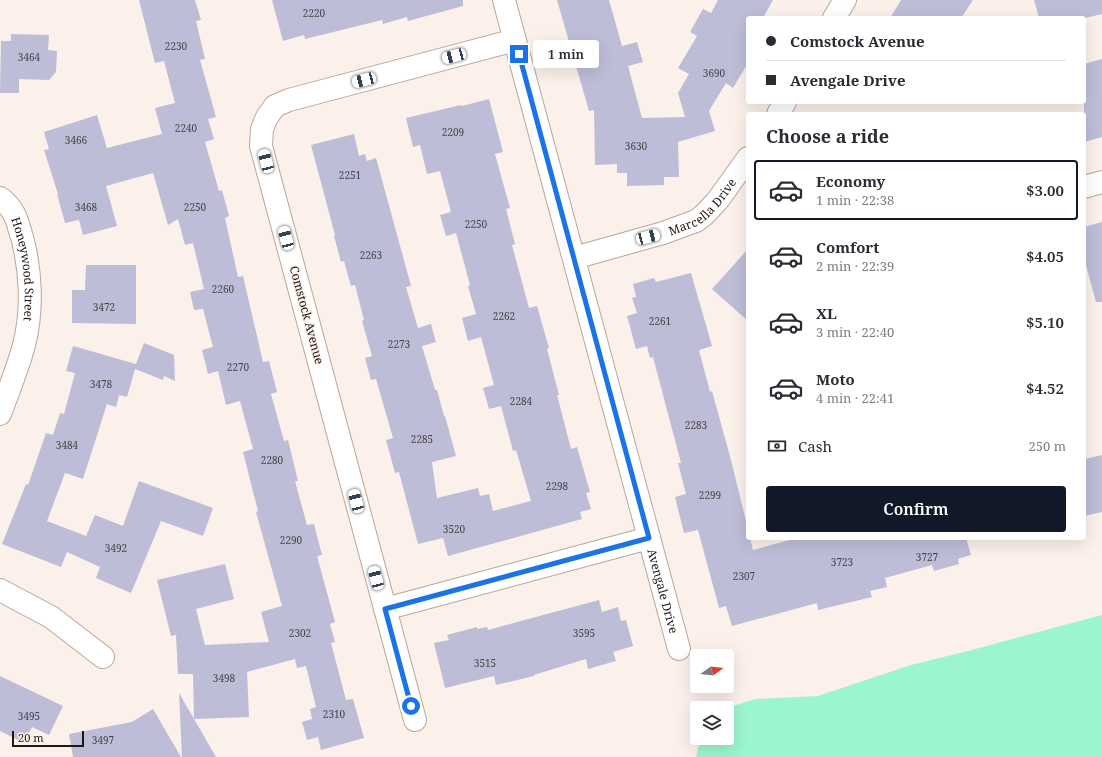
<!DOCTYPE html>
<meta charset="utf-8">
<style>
body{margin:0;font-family:"Noto Serif",serif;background:#f7f7f7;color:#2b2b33;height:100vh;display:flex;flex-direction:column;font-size:15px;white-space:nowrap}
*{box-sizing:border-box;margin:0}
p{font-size:13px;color:#7c7c81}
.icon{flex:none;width:22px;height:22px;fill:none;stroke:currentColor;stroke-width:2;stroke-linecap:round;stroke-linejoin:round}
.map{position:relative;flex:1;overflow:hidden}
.sheet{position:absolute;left:746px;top:112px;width:340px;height:428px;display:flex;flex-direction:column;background:#fff;border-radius:4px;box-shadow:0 4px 16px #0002}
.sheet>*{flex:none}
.banner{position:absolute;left:746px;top:16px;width:340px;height:88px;border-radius:4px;box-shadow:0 4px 16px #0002;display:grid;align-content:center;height:88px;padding:0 20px;background:#fff}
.needle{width:26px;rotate:75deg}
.controls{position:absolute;left:690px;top:649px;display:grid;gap:8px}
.controls a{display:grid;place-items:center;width:44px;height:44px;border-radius:4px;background:#fff;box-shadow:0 4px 16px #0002;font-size:20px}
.scale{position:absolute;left:12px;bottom:10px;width:72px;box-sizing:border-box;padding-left:4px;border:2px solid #211813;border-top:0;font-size:11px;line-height:14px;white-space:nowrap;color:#211813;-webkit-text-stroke:3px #fbf0ea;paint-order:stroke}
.end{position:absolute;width:18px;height:18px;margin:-9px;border:5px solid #1a73e8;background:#fff;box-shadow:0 0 0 2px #fff}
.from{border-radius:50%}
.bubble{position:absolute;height:28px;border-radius:4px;background:#fff;box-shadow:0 4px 16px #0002;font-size:13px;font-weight:600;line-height:28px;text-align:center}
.car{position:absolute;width:12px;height:24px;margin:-12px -6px;border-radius:5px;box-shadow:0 0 3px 1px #0007;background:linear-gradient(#fff 24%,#345 0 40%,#fff 0 76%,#345 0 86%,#fff 0)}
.banner b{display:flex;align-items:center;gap:14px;height:38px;font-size:15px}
.banner b+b{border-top:1px solid #e1e1e2}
.banner i{width:10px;height:10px;background:#2b2b33}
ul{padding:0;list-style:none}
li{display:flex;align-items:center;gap:12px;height:60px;margin:0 8px 6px;padding:0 12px;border:2px solid transparent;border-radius:4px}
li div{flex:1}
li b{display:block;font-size:15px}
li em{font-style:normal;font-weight:600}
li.selected{border-color:#111827}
li>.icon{width:36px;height:36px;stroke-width:1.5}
h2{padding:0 20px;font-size:18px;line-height:48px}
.pay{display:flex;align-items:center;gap:10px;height:44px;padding:0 20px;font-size:15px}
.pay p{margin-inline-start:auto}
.cta{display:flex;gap:8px;margin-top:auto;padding:8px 20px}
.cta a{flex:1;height:46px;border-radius:4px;background:#111827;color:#fff;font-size:16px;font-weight:600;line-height:46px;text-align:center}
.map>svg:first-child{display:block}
</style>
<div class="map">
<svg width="1102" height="757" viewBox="0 0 1102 757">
<rect width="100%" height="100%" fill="#fbf0ea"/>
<!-- green -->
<polygon fill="#9bf5cd" points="1102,615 1102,757 696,757 701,738 727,738 727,708 755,699 818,696 911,665 968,651"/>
<!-- building -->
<g fill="#bdbdd8">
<polygon points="139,0 195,0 201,20 196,21 205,59 200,60 216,117 208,119 214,139 205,142 219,191 222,190 229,216 225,218 238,277 243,276 263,362 269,361 277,392 271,394 284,441 288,440 298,481 295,481 307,525 314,524 322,555 317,556 335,622 330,624 335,642 331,643 346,700 353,699 364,738 321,750 318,737 307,740 302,722 312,719 310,709 316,707 306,666 297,668 295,659 247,672 249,717 194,719 193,674 178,674 176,635 171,636 157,580 225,564 234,599 196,609 205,645 269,642 261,612 282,606 256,512 258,511 243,452 253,449 240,401 226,405 218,371 208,374 202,350 213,347 203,309 194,310 190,292 204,289 193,243 185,245 178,219 168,225 153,173 106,186 117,226 83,235 79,220 65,223 57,194 58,194 44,150 49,149 44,132 97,115 107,148 162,134 155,108 175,103 164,61 155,63"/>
<polygon points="272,0 463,0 463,6 408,21 407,17 383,24 382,20 305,39 304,35 283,41"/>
<polygon points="557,0 609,0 622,46 637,42 643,62 628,66 642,118 685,117 678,93 689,74 678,68 697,36 690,32 703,9 711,13 718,0 773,0 763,18 748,18 748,63 733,88 726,83 709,111 715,131 678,142 679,177 664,177 664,185 627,186 627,173 617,173 617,164 595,165 594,110 589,111"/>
<polygon points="901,0 973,0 961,18 890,18"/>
<polygon points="1034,0 1102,0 1102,14 1085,18 1039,18"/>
<polygon points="11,34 49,35 48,50 57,51 56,72 49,80 19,79 19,93 0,93 1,41 11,41"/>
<polygon points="1102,59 1102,137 1084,142 1084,64"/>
<polygon points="489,99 503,152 495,154 510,208 506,209 515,244 512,245 529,308 537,306 549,348 547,349 559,395 557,395 571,449 577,447 590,492 586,493 591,509 580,512 582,519 448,556 443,538 418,544 399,472 395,473 386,440 393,438 376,379 371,380 365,358 372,356 362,321 364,320 355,285 351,286 344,261 341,262 334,236 335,235 311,145 354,134 359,156 365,154 367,161 376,158 411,286 406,287 418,328 431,324 436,342 422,346 435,390 437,390 444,416 445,416 456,456 432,462 437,498 478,488 480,496 489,494 493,511 531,501 516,450 513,451 501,406 489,409 483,388 494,385 481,337 468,341 462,318 476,314 468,286 470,285 456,233 446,236 440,215 451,212 440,171 427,174 420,145 413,147 406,118 461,105 462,106"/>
<polygon points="1102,222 1102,302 1096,302 1084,258 1084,227"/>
<polygon points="748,249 748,321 712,289"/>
<polygon points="86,265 136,265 136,324 72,323 72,290 85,290"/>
<polygon points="691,273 712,346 699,350 710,392 712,391 731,460 748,529 748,538 750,538 753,550 797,538 966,538 971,555 958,559 959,564 934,571 932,565 885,578 887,587 870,591 872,597 818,610 817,603 732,626 726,606 719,608 698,530 684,533 675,497 686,494 678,463 681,463 653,357 650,358 647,346 636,349 627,316 637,313 632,298 636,297 633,284 654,278 656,282"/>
<polygon points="144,343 174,355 175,381 164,376 163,380 135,369 127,397 119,395 116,407 107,404 83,479 65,473 47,521 86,536 95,515 123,526 139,481 213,508 203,536 161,521 131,593 96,578 100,567 67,552 61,567 2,544 26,484 28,485 46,433 53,435 60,413 64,414 75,373 66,371 73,346 136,364"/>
<polygon points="1102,455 1102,512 1084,516 1084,459"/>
<polygon points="599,600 602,612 618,607 621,621 626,620 633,646 613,652 616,661 588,669 586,659 534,675 534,676 496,685 494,676 445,688 434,643 449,640 447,635 477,627 477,629 487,627 488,630"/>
<polygon points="0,676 63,706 49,735 32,727 24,743 0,731"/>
<polygon points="179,693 216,757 182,757"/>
<polygon points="153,709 181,757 73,757 69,734 132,722"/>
</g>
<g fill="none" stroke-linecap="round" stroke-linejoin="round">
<defs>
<g id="minor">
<path id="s1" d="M 504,0 L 679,649"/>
<polyline points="834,18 845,0"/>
<polyline points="778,114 785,102"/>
<polyline points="1084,187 1102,182"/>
<path id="s2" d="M 0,198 C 6,202 10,207 14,214 C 18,221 19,229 22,237 C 31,271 33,310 24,345 C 18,368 8,392 0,414"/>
<path id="s3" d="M 574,258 L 663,233 L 696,221 L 704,215 L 718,200 L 748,158"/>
<polyline points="0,590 51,617 103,657"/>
<polyline points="385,609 649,538"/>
<polyline points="415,720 261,146 262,129 267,117 275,106 289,100 515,40"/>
</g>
</defs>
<!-- minor casing -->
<use href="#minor" stroke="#bea496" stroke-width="24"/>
<!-- minor -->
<use href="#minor" stroke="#fff" stroke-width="22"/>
</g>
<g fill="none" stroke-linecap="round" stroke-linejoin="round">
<!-- route -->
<polyline stroke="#1a73e8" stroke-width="5" points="411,706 385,609 649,538 519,54"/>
</g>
<g text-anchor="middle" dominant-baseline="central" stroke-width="3" stroke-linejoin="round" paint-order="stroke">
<!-- number labels -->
<g font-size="10" fill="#484144">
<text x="314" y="13">2220</text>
<text x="176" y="46">2230</text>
<text x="29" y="57">3464</text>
<text x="714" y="73">3690</text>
<text x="186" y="128">2240</text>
<text x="453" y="132">2209</text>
<text x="76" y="140">3466</text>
<text x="636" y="146">3630</text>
<text x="350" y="175">2251</text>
<text x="86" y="207">3468</text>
<text x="195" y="207">2250</text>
<text x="476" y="224">2250</text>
<text x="371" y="255">2263</text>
<text x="223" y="289">2260</text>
<text x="104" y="307">3472</text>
<text x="504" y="316">2262</text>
<text x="660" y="321">2261</text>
<text x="399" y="344">2273</text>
<text x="238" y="367">2270</text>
<text x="101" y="384">3478</text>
<text x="521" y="401">2284</text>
<text x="696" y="425">2283</text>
<text x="422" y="439">2285</text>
<text x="67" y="445">3484</text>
<text x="272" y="460">2280</text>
<text x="557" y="486">2298</text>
<text x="710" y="495">2299</text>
<text x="454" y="529">3520</text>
<text x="291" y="540">2290</text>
<text x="116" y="548">3492</text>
<text x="927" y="557">3727</text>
<text x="842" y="562">3723</text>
<text x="744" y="576">2307</text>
<text x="300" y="633">2302</text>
<text x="584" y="633">3595</text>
<text x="485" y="663">3515</text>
<text x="224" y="678">3498</text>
<text x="334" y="714">2310</text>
<text x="29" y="716">3495</text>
<text x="103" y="740">3497</text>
</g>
<!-- street labels -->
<g font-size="12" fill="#211813" stroke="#fbf0ea">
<text stroke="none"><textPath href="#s3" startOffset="141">Marcella Drive</textPath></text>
<text stroke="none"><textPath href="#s2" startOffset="78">Honeywood Street</textPath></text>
<text transform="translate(307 315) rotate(75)">Comstock Avenue</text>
<text stroke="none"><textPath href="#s1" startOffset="612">Avengale Drive</textPath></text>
</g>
</g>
</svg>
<div class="controls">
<a><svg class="needle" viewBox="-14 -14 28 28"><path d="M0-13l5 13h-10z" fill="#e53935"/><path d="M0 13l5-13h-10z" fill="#7c7c81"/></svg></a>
<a><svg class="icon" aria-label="layers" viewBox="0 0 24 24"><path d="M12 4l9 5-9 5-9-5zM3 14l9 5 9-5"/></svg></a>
</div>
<div class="scale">20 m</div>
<i class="end from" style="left:411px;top:706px"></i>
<i class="end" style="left:519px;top:54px"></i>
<div class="bubble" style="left:533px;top:40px;width:66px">1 min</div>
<i class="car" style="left:454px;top:56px;rotate:255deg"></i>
<i class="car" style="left:364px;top:80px;rotate:255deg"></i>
<i class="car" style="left:266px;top:161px;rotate:345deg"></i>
<i class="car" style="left:648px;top:237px;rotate:75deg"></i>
<i class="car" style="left:286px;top:238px;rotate:345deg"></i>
<i class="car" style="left:356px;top:501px;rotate:345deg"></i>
<i class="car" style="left:376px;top:578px;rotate:345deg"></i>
<div class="banner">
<b><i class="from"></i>Comstock Avenue</b>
<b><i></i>Avengale Drive</b>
</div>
<section class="sheet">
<h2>Choose a ride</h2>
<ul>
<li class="selected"><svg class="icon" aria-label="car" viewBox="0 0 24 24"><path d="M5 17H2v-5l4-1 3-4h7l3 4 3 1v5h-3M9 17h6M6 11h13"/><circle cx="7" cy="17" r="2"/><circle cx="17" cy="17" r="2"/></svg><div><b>Economy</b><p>1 min · 22:38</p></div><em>$3.00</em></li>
<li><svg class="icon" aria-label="car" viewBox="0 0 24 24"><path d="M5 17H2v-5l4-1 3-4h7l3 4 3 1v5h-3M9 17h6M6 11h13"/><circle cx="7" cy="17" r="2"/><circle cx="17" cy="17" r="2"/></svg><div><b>Comfort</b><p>2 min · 22:39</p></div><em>$4.05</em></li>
<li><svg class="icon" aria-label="car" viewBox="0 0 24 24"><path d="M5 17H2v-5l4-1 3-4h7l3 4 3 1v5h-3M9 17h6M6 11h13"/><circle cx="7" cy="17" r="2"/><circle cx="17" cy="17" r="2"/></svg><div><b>XL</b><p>3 min · 22:40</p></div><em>$5.10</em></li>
<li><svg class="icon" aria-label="car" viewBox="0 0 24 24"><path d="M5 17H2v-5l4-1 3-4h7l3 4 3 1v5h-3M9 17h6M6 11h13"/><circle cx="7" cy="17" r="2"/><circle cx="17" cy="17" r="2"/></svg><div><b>Moto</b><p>4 min · 22:41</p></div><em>$4.52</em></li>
</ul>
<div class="pay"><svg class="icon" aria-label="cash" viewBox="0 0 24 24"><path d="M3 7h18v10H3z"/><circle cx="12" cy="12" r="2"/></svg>Cash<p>250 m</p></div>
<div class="cta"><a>Confirm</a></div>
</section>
</div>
